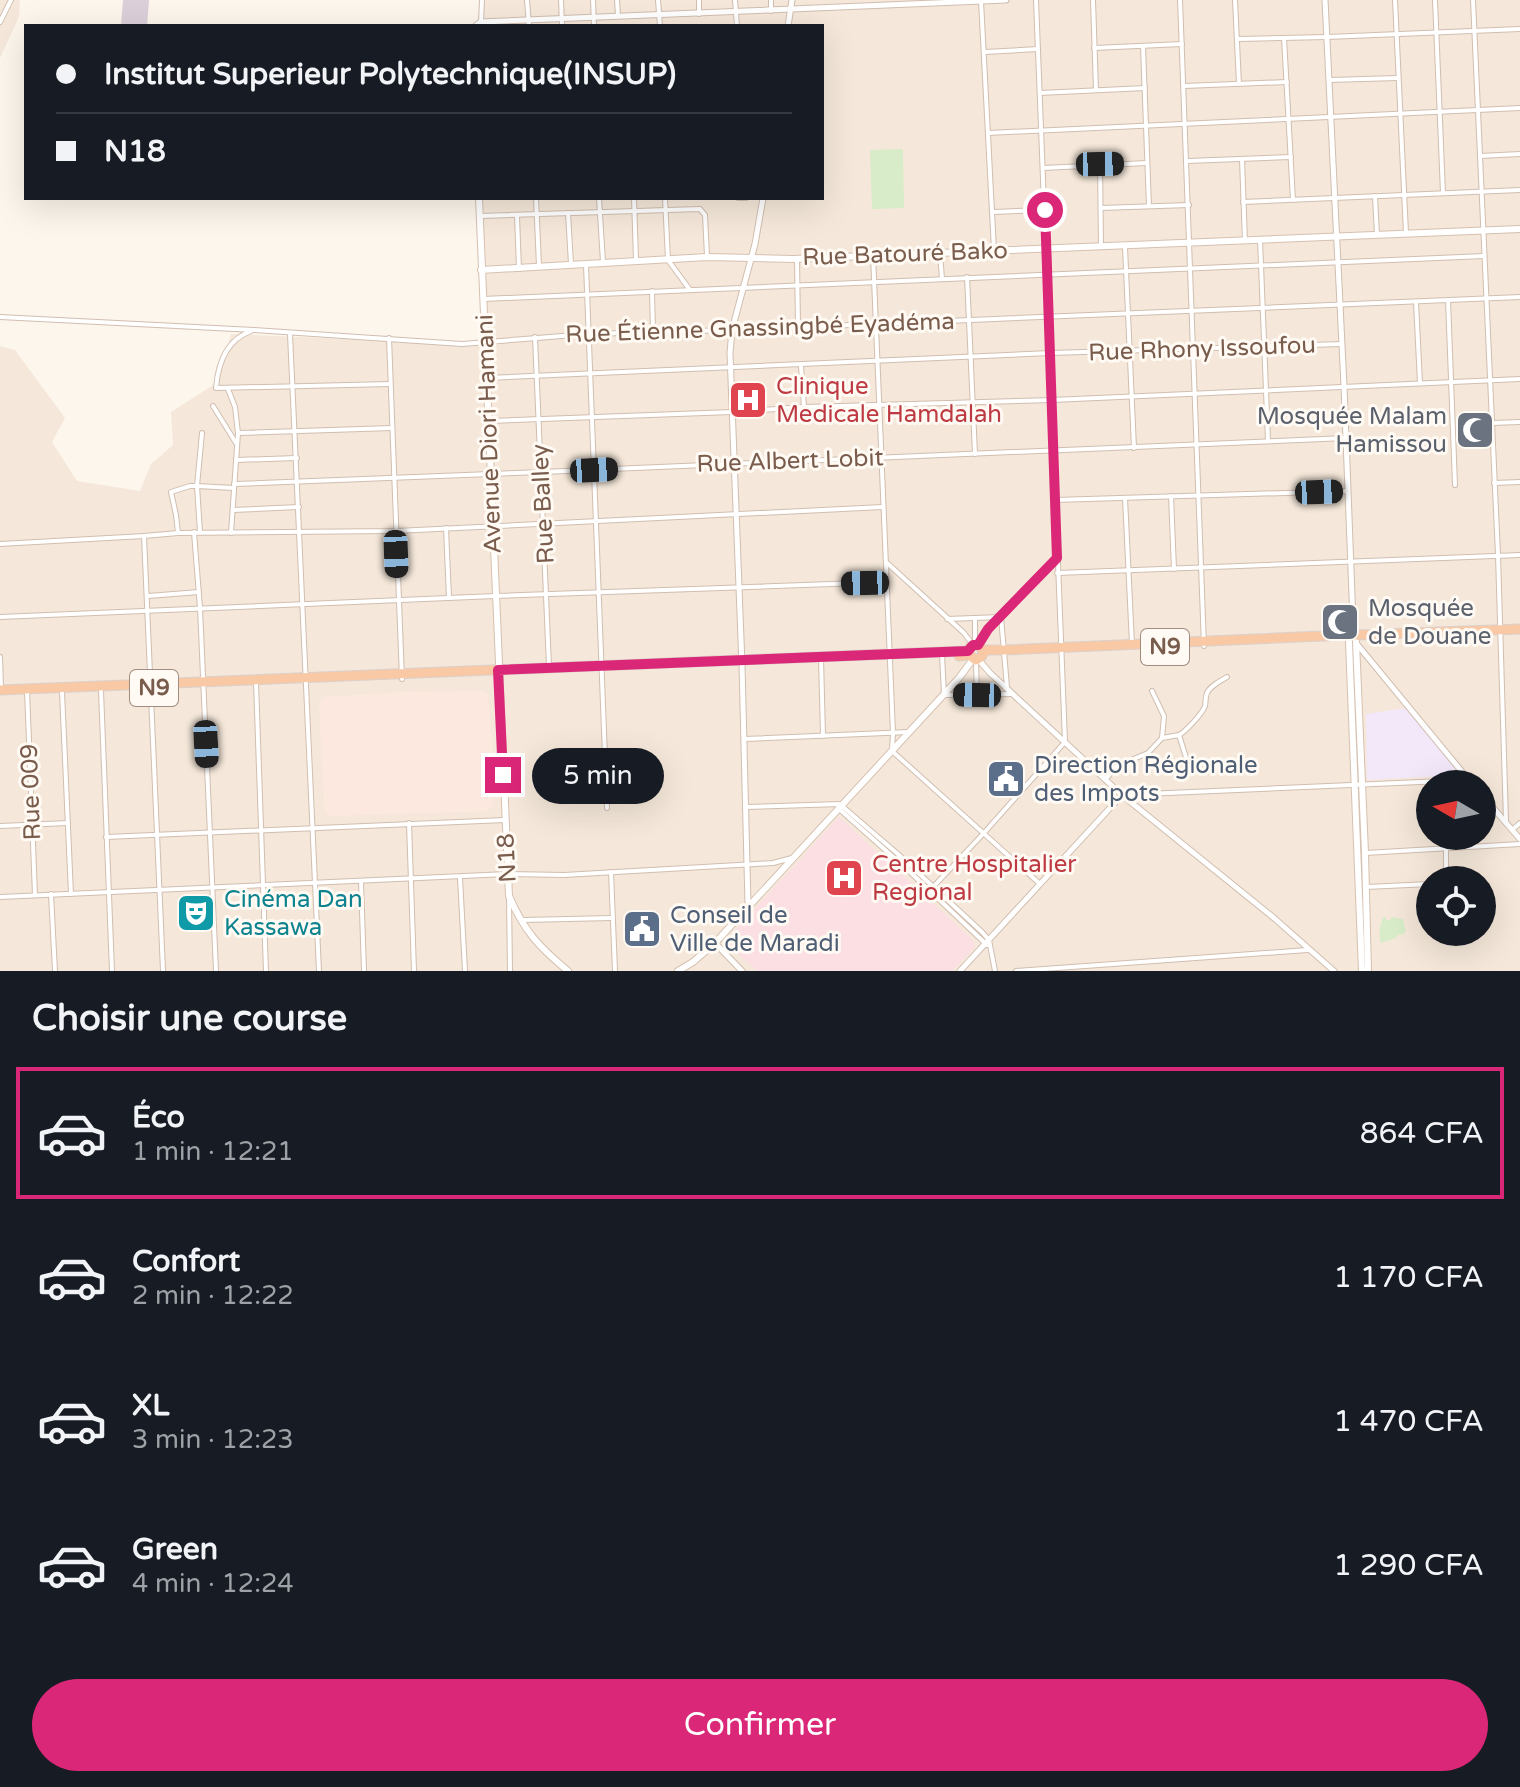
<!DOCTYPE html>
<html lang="fr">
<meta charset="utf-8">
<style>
body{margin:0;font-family:"Varela Round",sans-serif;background:#242831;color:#f1f3f6;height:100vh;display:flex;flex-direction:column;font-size:30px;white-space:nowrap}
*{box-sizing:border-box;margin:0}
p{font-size:26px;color:#9ea1a6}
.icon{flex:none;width:44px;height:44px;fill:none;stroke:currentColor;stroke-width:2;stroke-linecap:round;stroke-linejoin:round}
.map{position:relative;height:971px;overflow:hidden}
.sheet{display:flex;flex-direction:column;background:#171b24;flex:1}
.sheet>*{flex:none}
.hud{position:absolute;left:24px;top:24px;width:800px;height:176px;border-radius:0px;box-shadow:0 8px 32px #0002;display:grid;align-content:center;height:176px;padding:0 32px;background:#171b24}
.needle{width:52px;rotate:279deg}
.tools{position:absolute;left:1416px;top:770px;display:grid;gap:16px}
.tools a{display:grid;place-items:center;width:80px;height:80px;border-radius:50%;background:#171b24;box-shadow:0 8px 32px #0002;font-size:40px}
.end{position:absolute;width:36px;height:36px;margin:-18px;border:10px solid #db2777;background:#fff;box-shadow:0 0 0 4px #fff}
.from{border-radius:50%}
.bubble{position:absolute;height:56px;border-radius:28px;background:#171b24;box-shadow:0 8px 32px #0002;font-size:26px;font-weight:600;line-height:56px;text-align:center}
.car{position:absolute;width:24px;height:48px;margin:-24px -12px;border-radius:10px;box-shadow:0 0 6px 2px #0007;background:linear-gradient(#222 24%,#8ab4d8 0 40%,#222 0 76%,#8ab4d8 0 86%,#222 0)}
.hud b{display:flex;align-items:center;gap:28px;height:76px;font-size:30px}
.hud b+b{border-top:2px solid #363941}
.hud i{width:20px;height:20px;background:#f1f3f6}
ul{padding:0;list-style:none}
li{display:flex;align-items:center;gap:24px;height:132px;margin:0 16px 12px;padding:0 16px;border:4px solid transparent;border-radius:0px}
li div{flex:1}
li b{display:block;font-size:30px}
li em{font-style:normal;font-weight:600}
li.active{border-color:#db2777}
li>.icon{width:72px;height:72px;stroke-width:1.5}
h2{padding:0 32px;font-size:36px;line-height:96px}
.cta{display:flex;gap:16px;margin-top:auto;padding:16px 32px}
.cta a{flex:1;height:92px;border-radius:48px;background:#db2777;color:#fff;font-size:32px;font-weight:600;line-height:92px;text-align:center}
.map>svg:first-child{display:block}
</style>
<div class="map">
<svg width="1520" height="971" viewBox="0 0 1520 971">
<rect width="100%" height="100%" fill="#fdf6ec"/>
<!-- residential -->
<g fill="#f5e8da" fill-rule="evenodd">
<polygon points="0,0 20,0 19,17 0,58"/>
<path d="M 481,0 L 1520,0 L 1520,971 L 0,971 L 0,346 L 15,350 L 65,418 L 52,442 L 77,481 L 140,491 L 151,464 L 173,445 L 171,412 L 218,382 L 231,334 L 486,345 L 481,198 L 822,198 L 822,26 L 480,26 ZM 1430,784 L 1482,784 L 1482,836 L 1430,836 ZM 1430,880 L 1482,880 L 1482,932 L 1430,932 Z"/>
</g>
<!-- commercial -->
<polygon fill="#fde8e0" points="484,691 488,695 492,749 493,805 488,811 329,816 325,812 319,703 325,697 407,692"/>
<!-- education -->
<polygon fill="#f3e8fa" points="1406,708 1461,775 1367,780 1366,714"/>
<!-- medical -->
<polygon fill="#fbdfe3" points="839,817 972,939 975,947 952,971 757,971 724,942"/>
<!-- green -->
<g fill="#d8ecc9">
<polygon points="903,149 904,208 872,209 870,150"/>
<path d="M 1383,917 L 1386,917 L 1386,920 L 1390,920 L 1392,917 L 1403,919 L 1406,931 L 1403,935 L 1398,934 L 1396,938 L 1381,943 C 1378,934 1380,926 1383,917 Z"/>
</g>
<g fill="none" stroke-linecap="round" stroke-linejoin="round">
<!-- taxiway -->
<polyline stroke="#dbcfda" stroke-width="10" points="135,11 141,0"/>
<!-- runway -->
<polyline stroke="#dbcfda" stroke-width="26" points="134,26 136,0"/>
<defs>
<g id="minor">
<polyline points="527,0 529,26"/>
<polyline points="561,0 562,26"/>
<polyline points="593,0 594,26"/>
<polyline points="617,0 618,16"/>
<polyline points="658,0 660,26"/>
<polyline points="699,0 699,14"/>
<polyline points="735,0 737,26"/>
<polyline points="771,0 771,11"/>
<polyline points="1093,0 1096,90"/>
<polyline points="1180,0 1204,646"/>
<polyline points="1235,0 1239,84"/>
<polyline points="1395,0 1406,233"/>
<polyline points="1435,0 1443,193"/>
<polyline points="1473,0 1498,555 1506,821"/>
<polyline points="981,1 994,250"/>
<polyline points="0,22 11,0"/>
<polyline points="481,22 482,0"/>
<polyline points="1284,38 1293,200"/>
<polyline points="1238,39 1327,37 1520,29"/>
<polyline points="1143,46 1149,206"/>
<polyline points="1094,48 1182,44"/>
<polyline points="985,52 1038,49"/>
<polyline points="1329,80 1398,78"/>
<polyline points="1184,86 1287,82"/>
<polyline points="1040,93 1145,88"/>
<polyline points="988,133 1520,108"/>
<polyline points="1480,156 1520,154"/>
<polyline points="1242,159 1245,241"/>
<polyline points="1187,161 1291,157"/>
<polyline points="1100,164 1101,246"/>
<polyline points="1043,168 1147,163"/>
<polyline points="1375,196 1377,235"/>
<polyline points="536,198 539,266"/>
<polyline points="599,198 603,262"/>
<polyline points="634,198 636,260"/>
<polyline points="665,198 668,260 690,290"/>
<polyline points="738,198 746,198"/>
<polyline points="1243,202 1520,190"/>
<polyline points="1101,208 1189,205"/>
<polyline points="993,212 1045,210"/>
<polyline points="568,213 571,264"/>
<polyline points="480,216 700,209 705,215 707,256"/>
<polyline points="517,216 519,269"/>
<polyline points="1260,240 1268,441"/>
<polyline points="1125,247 1134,448"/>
<polyline points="940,253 942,279"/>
<polyline points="873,255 893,733 892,751 1040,884"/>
<polyline points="797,258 798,327"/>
<polyline points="586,265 607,808"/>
<polyline points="967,277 975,454"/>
<polyline points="652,291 653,331"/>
<polyline points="483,299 1484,256"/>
<polyline points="1448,300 1455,485"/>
<polyline points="1416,302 1420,383"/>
<polyline points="0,317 254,330 462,344 588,334 732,330 1520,297"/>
<path d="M 251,331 C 226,340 218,363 216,388 L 390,384"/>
<polyline points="290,334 319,971"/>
<polyline points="535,337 549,666"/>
<polyline points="389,338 402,679"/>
<polyline points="801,366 804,407"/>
<polyline points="487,378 1050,353 1342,344"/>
<polyline points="228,389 235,407 238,433 231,533"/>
<polyline points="213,406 236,443"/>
<polyline points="489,421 732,412 804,407 1052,400 1520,379"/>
<polyline points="1492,423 1520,422"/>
<polyline points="202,433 197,486 234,488"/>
<polyline points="238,433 392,428"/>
<polyline points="236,460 297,458"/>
<polyline points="1494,483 1520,482"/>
<polyline points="234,484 542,472 1346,438"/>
<polyline points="1171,496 1174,569"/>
<polyline points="1125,498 1132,644"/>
<polyline points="1055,500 1348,491"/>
<polyline points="233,510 299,507"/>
<polyline points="446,528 449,598"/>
<polyline points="194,532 200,608 216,971"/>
<polyline points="178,533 176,515 171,492 190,486 197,486 200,532"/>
<polyline points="144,536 163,971"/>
<polyline points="0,544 144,536 178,533 396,531 883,507"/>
<polyline points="886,562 964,633 973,645"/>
<polyline points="1057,573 1520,555"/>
<polyline points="148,596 199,592"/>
<polyline points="0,617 495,596 887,582"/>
<polyline points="947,619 1001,617 1007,687"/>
<polyline points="975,619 975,642"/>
<polyline points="978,645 988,629 1057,558"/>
<polyline points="942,654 944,695 1012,694"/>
<polyline points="0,657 1,688"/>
<polyline points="821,658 823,736"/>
<polyline points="976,662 977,695"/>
<polyline points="256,682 266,971"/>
<polyline points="27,690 35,895"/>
<polyline points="101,691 112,971"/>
<polyline points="62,692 71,894"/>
<path d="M 1179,735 C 1185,732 1203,713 1205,706 C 1206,702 1205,697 1207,693 C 1210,686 1220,681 1227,677"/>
<polyline points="1162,738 1179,735 1189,767"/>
<polyline points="744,739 909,732"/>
<polyline points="1105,780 1117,766 1148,753 1162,738 1164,716 1152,691"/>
<polyline points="1122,795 1467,780"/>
<polyline points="745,807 840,804 842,806 899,855 982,932 989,940 995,971"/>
<polyline points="838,808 910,872 987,945"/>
<polyline points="409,823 414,971"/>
<polyline points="0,826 68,823"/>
<polyline points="1512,830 1520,823"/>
<polyline points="106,837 505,820"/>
<polyline points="1365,853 1520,844"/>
<polyline points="611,872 615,971"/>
<polyline points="460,878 465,971"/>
<polyline points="1444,880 1446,876 1446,848"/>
<polyline points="361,881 364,971"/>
<polyline points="934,886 983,834 1065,742 1036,0"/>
<polyline points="1366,887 1430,884"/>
<polyline points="51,894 55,971"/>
<polyline points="0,897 507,874 564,875 773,863 792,858"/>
<polyline points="509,899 510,971"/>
<polyline points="523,920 612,918"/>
<polyline points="1016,971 1308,950"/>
</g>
<g id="tertiary">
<polyline points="1325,0 1344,386 1353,622 1355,633"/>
<polyline points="481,22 1006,0"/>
<polyline points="788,26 792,0"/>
<polyline points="1356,643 1472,784"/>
<polyline points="978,659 990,673 1122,795 1274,918 1334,971"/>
<polyline points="1482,795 1520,839"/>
<polyline points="748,905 742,665 730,353 732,330 755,244 763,198"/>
<polyline points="715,943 742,971"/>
<polyline points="960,971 1122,795"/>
</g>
<g id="secondary">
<polyline points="476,26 481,22"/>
<path d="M 479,198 L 509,896 C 524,931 539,947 568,971"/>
<polyline points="481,270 707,257 793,259 1520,229"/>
<polyline points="1349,642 1362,971"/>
<polyline points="1356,642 1365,853 1368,971"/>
<polyline points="678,971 693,962 715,943 959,678 973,659"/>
</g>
<g id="trunk">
<polyline points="959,656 969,655 976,660 981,657 983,654"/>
<polyline points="0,690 889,654 968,651 970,647 975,645 980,646 982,650 1004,650 1347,635 1351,632 1356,635 1520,629"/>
</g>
</defs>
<!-- minor casing -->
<use href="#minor" stroke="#d1beb0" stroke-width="6"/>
<!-- tertiary casing -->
<use href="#tertiary" stroke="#d1beb0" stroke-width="7"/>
<!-- secondary casing -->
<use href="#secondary" stroke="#d6c0b0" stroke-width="8"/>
<!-- trunk casing -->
<use href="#trunk" stroke="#dad1cd" stroke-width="11"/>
<!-- minor -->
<use href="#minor" stroke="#fff" stroke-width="4"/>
<!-- tertiary -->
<use href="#tertiary" stroke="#fff" stroke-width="5"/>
<!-- secondary -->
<use href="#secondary" stroke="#fff" stroke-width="6"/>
<!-- trunk -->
<use href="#trunk" stroke="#f9c8a4" stroke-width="9"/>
</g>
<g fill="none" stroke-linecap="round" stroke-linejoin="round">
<!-- route -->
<polyline stroke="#db2777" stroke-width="10" points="503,775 498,670 968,651 973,645 978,645 988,629 1057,558 1045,210"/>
</g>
<!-- icons -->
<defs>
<symbol id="hospital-square" viewBox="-11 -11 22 22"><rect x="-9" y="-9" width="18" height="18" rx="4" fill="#e0444e" stroke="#fffaf3"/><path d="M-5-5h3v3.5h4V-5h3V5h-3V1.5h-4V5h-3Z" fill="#fff"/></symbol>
<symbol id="mosque-square" viewBox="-11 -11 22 22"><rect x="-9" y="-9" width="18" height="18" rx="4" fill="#6b7280" stroke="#fffaf3"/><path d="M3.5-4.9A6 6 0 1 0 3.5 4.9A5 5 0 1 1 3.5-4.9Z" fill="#fff"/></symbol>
<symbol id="civic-square" viewBox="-11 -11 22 22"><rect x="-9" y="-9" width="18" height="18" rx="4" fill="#5c6f8a" stroke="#fffaf3"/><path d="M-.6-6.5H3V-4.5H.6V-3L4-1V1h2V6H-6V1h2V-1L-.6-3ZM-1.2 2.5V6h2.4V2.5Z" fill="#fff"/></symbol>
<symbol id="theatre-square" viewBox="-11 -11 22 22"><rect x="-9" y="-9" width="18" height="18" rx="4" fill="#0f9aa8" stroke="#fffaf3"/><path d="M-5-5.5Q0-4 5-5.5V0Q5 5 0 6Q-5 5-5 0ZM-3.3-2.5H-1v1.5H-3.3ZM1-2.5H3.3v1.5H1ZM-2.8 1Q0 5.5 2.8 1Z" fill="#fff"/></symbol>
</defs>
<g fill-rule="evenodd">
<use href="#hospital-square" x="726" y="378" width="44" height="44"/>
<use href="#mosque-square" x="1453" y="408" width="44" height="44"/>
<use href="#mosque-square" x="1318" y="600" width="44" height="44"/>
<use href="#civic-square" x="984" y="757" width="44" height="44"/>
<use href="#hospital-square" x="822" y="856" width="44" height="44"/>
<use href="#theatre-square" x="174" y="891" width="44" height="44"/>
<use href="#civic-square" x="620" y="907" width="44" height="44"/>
</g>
<g text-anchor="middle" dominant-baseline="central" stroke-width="6" stroke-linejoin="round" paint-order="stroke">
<!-- shield labels -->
<g fill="#fffaf3" stroke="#a28b7f" stroke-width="2">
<rect x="1141" y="629" width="48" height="36" rx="6"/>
<rect x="130" y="670" width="48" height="36" rx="6"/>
</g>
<g font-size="22" font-weight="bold" fill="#7a5c4d">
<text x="1165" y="647">N9</text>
<text x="154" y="688">N9</text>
</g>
<!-- street labels -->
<g font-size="24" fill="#7a5c4d" stroke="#fffaf3">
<text transform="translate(905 254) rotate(-2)">Rue Batouré Bako</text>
<text transform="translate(760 328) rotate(-2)">Rue Étienne Gnassingbé Eyadéma</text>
<text transform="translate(1202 349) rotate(-2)">Rue Rhony Issoufou</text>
<text transform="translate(489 434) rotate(-92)">Avenue Diori Hamani</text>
<text transform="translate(790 461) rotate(-2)">Rue Albert Lobit</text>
<text transform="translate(543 504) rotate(-93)">Rue Balley</text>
<text transform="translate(31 792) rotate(-92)">Rue 009</text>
<text transform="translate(507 858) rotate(-93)">N18</text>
</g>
<!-- health labels -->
<g font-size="24" fill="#be3a42" stroke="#fffaf3" text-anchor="start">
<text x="776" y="386">Clinique<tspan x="776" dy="28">Medicale Hamdalah</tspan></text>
<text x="872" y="864">Centre Hospitalier<tspan x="872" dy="28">Regional</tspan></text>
</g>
<!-- worship labels -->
<g font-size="24" fill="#5b616d" stroke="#fffaf3" text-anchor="end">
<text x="1447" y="416">Mosquée Malam<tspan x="1447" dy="28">Hamissou</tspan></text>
<text x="1368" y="608" text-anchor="start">Mosquée<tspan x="1368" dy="28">de Douane</tspan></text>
</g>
<!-- service labels -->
<g font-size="24" fill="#4e5e75" stroke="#fffaf3" text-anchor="start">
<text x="1034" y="765">Direction Régionale<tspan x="1034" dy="28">des Impots</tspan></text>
<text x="670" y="915">Conseil de<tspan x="670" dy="28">Ville de Maradi</tspan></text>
</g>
<!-- culture labels -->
<g font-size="24" fill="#0d838f" stroke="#fffaf3" text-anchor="start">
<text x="224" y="899">Cinéma Dan<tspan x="224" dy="28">Kassawa</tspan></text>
</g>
</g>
</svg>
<div class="tools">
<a><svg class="needle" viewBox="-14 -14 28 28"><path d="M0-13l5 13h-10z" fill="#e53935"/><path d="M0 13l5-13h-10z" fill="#9ea1a6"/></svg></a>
<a><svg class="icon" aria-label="locate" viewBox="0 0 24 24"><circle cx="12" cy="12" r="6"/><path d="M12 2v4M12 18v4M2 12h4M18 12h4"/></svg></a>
</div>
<i class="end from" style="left:1045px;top:210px"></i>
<i class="end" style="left:503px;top:775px"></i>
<div class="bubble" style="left:532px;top:748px;width:132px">5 min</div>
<i class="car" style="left:1100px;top:164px;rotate:89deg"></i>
<i class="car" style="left:594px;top:470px;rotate:87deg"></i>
<i class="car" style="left:1319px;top:492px;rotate:88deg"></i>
<i class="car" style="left:396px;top:554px;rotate:178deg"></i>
<i class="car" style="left:865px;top:583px;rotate:269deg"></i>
<i class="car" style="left:977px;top:695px;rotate:271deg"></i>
<i class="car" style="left:206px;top:744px;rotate:177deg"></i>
<div class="hud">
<b><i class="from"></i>Institut Superieur Polytechnique(INSUP)</b>
<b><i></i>N18</b>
</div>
</div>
<section class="sheet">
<h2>Choisir une course</h2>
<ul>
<li class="active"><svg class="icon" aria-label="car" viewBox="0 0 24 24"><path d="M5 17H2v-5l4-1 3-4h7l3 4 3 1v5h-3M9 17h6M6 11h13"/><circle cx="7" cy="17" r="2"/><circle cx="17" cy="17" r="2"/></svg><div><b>Éco</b><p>1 min · 12:21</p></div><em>864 CFA</em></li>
<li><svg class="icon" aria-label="car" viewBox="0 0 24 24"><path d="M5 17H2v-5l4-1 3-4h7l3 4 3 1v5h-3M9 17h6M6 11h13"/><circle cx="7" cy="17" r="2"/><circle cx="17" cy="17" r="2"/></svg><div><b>Confort</b><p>2 min · 12:22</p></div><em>1 170 CFA</em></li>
<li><svg class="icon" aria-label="car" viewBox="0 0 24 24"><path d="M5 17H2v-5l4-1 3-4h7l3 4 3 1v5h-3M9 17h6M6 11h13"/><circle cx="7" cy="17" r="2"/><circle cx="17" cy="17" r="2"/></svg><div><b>XL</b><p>3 min · 12:23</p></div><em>1 470 CFA</em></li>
<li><svg class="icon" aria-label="car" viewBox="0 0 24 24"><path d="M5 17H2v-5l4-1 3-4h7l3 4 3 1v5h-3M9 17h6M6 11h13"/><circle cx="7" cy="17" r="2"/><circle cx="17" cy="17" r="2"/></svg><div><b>Green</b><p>4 min · 12:24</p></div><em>1 290 CFA</em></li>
</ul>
<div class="cta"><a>Confirmer</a></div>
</section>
